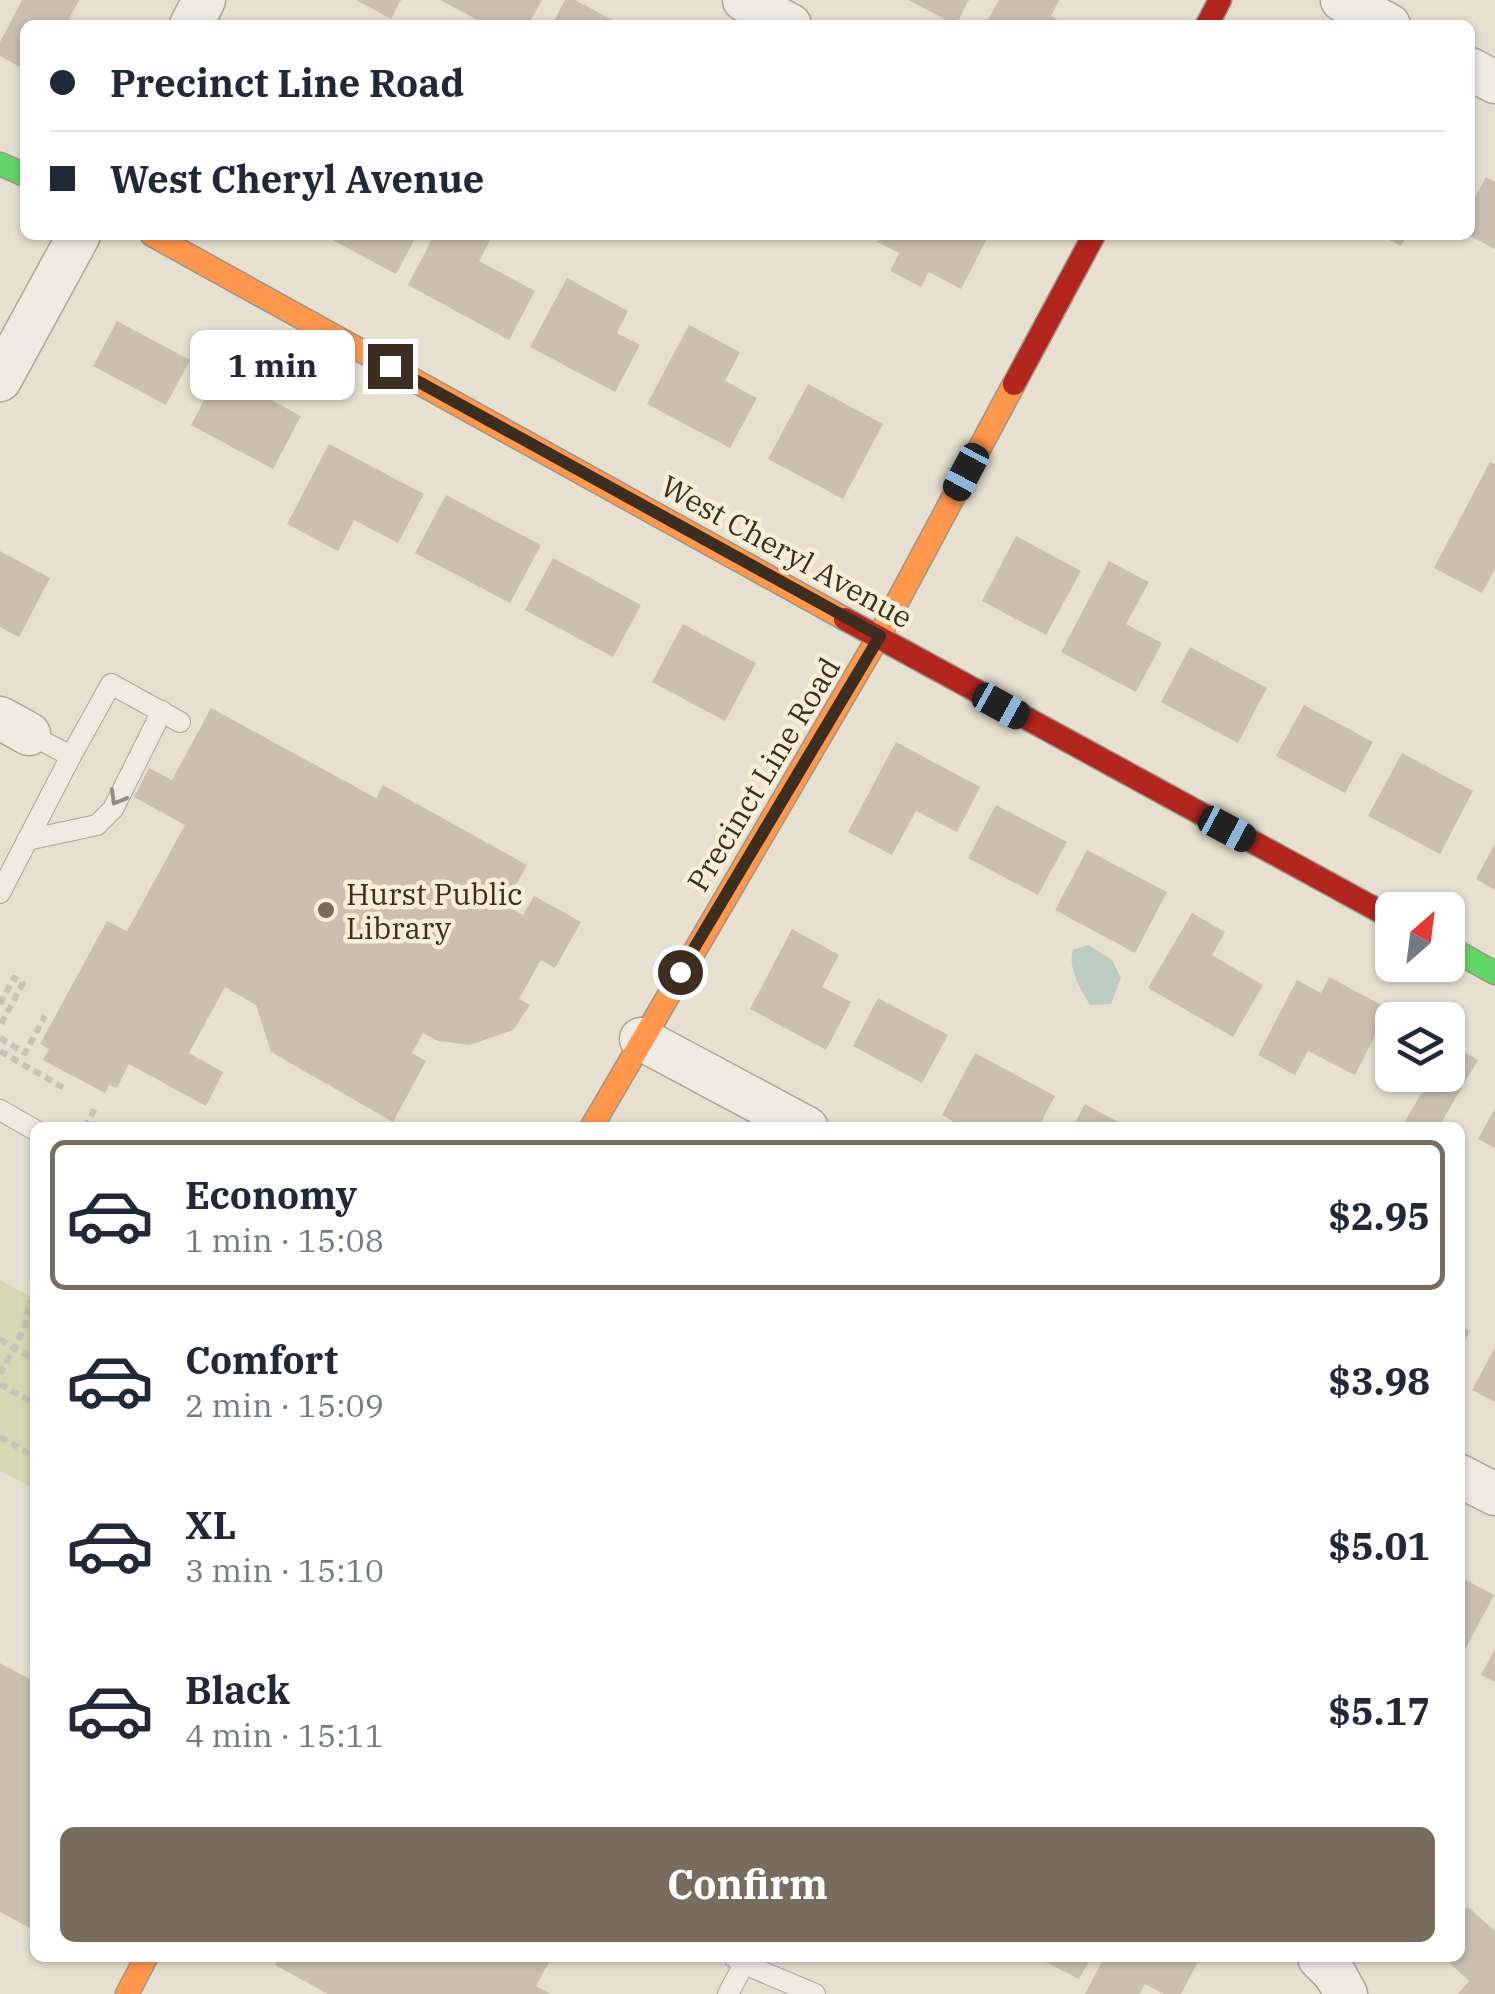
<!DOCTYPE html>
<meta charset="utf-8">
<style>
body{margin:0;font-family:"IBM Plex Serif",serif;background:#f6f6f7;color:#1f2937;height:100vh;display:flex;flex-direction:column;font-size:38px;white-space:nowrap}
*{box-sizing:border-box;margin:0}
p{font-size:32px;color:#747a83}
.icon{flex:none;width:55px;height:55px;fill:none;stroke:currentColor;stroke-width:2;stroke-linecap:round;stroke-linejoin:round}
.map{position:relative;flex:1;overflow:hidden}
.details{position:absolute;left:30px;top:1122px;width:1435px;height:840px;display:flex;flex-direction:column;background:#fff;border-radius:15px;box-shadow:0 2px 8px #0004}
.details>*{flex:none}
.hud{position:absolute;left:20px;top:20px;width:1455px;height:220px;border-radius:15px;box-shadow:0 2px 8px #0004;display:grid;align-content:center;height:220px;padding:0 30px;background:#fff}
.needle{width:65px;rotate:28deg}
.buttons{position:absolute;left:1375px;top:892px;display:grid;gap:20px}
.buttons a{display:grid;place-items:center;width:90px;height:90px;border-radius:15px;background:#fff;box-shadow:0 2px 8px #0004;font-size:50px}
.end{position:absolute;width:45px;height:45px;margin:-22px;border:12px solid #3d2e20;background:#fff;box-shadow:0 0 0 5px #fff}
.from{border-radius:50%}
.bubble{position:absolute;height:70px;border-radius:15px;background:#fff;box-shadow:0 2px 8px #0004;font-size:32px;font-weight:800;line-height:70px;text-align:center}
.car{position:absolute;width:30px;height:60px;margin:-30px -15px;border-radius:12px;box-shadow:0 0 8px 2px #0007;background:linear-gradient(#222 24%,#8ab4d8 0 40%,#222 0 76%,#8ab4d8 0 86%,#222 0)}
.hud b{display:flex;align-items:center;gap:35px;height:95px;font-size:38px}
.hud b+b{border-top:2px solid #e0e1e3}
.hud i{width:25px;height:25px;background:#1f2937}
ul{padding:18px 0 0;list-style:none}
li{display:flex;align-items:center;gap:30px;height:150px;margin:0 20px 15px;padding:0 10px;border:5px solid transparent;border-radius:15px}
li div{flex:1}
li b{display:block;font-size:38px}
li em{font-style:normal;font-weight:800}
li.active{border-color:#786c5e}
li>.icon{width:90px;height:90px;stroke-width:1.5}
.primary-button{display:flex;gap:20px;margin-top:auto;padding:20px 30px}
.primary-button a{flex:1;height:115px;border-radius:15px;background:#786c5e;color:#fff;font-size:40px;font-weight:800;line-height:115px;text-align:center}
.map>svg:first-child{display:block}
</style>
<div class="map">
<svg width="1495" height="1994" viewBox="0 0 1495 1994">
<rect width="100%" height="100%" fill="#e7e0d1"/>
<!-- green -->
<polygon fill="#d6d7b3" points="0,1280 35,1299 35,1489 0,1471"/>
<!-- water -->
<path fill="#bcccc2" d="M 1088,945 L 1112,960 L 1121,978 L 1111,1004 L 1090,1005 C 1081,990 1067,967 1073,950 Z"/>
<!-- building -->
<g fill="#cbbfb2">
<polygon points="22,0 79,0 66,25 25,25 25,70 0,56 0,42"/>
<polygon points="356,0 401,0 391,19"/>
<polygon points="440,0 542,0 528,25 487,25"/>
<polygon points="565,0 575,0 622,25 552,25"/>
<polygon points="908,0 969,0 956,25"/>
<polygon points="999,0 1059,0 1051,16 1068,25 985,25"/>
<polygon points="1486,177 1495,182 1495,249 1470,236 1470,207"/>
<polygon points="323,235 417,235 396,274"/>
<polygon points="434,235 493,235 479,261 535,291 509,340 408,285"/>
<polygon points="881,235 989,235 961,289 929,272 921,287 890,271 899,253 877,242"/>
<polygon points="1380,235 1407,235 1401,246"/>
<polygon points="567,278 628,311 617,333 640,345 615,392 530,347"/>
<polygon points="117,321 190,360 166,405 93,366"/>
<polygon points="689,325 740,352 725,381 757,398 730,448 647,404"/>
<polygon points="219,372 301,416 273,469 191,425"/>
<polygon points="808,384 883,424 843,499 768,459"/>
<polygon points="329,444 424,494 398,543 354,520 338,551 287,524"/>
<polygon points="1490,462 1495,464 1495,569 1482,593 1434,568"/>
<polygon points="446,495 541,545 510,603 415,553"/>
<polygon points="1016,536 1081,571 1046,635 982,601"/>
<polygon points="0,551 50,578 19,637 0,627"/>
<polygon points="553,558 641,605 613,657 525,610"/>
<polygon points="1109,561 1149,582 1126,624 1162,643 1136,692 1061,652"/>
<polygon points="683,624 756,663 725,721 652,682"/>
<polygon points="1190,647 1267,688 1238,743 1161,702"/>
<polygon points="1304,705 1373,742 1345,793 1276,756"/>
<polygon points="211,708 376,798 383,785 527,865 505,905 523,915 534,896 581,922 555,968 541,960 519,999 530,1005 513,1030 470,1045 438,1041 423,1033 412,1053 426,1061 393,1122 271,1052 256,1005 225,987 189,1053 223,1072 206,1106 129,1064 117,1088 109,1085 105,1093 43,1060 49,1049 40,1044 107,921 127,931 185,825 134,797 149,768 172,780"/>
<polygon points="896,742 980,787 957,832 916,811 892,855 848,832"/>
<polygon points="1402,753 1473,791 1440,854 1368,816"/>
<polygon points="996,805 1067,842 1038,895 968,858"/>
<polygon points="1495,843 1495,890 1476,879"/>
<polygon points="1087,850 1167,892 1135,953 1055,910"/>
<polygon points="1192,913 1225,932 1212,955 1263,985 1233,1037 1148,988"/>
<polygon points="792,929 839,955 822,987 851,1002 826,1050 750,1009"/>
<polygon points="1329,977 1389,1009 1355,1075 1308,1051 1295,1075 1258,1055 1297,980 1321,993"/>
<polygon points="878,998 948,1035 922,1083 853,1046"/>
<polygon points="1448,1042 1478,1060 1438,1128 1416,1128 1405,1121 1424,1089 1401,1075 1448,1075"/>
<polygon points="1392,1045 1392,1070 1382,1063"/>
<polygon points="975,1053 1055,1096 1038,1128 965,1128 942,1115"/>
<polygon points="1085,1104 1129,1128 1072,1128"/>
<polygon points="1495,1108 1495,1148 1478,1139"/>
<polygon points="1460,1326 1470,1331 1460,1350"/>
<polygon points="1495,1347 1495,1402 1472,1390"/>
<polygon points="1460,1577 1494,1595 1460,1659"/>
<polygon points="1495,1649 1495,1682 1481,1675"/>
<polygon points="0,1663 35,1682 35,1919 30,1928 0,1912"/>
<polygon points="1468,1907 1495,1931 1495,1994 1458,1994 1469,1981 1444,1958 1460,1958 1460,1915"/>
<polygon points="279,1958 551,1958 536,1986 551,1994 328,1994 275,1965"/>
<polygon points="1038,1958 1091,1958 1079,1979"/>
<polygon points="1104,1958 1200,1958 1181,1994 1164,1994 1145,1984 1140,1994 1085,1994"/>
</g>
<g fill="none" stroke-linecap="round" stroke-linejoin="round">
<defs>
<g id="lane">
<polyline points="71,756 111,684 180,722"/>
<polyline points="27,840 97,825 113,809 162,711"/>
<polyline points="0,893 71,756 29,734"/>
<polyline points="0,1110 35,1130"/>
<polyline points="744,1964 815,1994"/>
<polyline points="728,1994 744,1964 735,1958"/>
</g>
<g id="street">
<polyline points="744,0 790,25"/>
<polyline points="1342,0 1389,25"/>
<polyline points="191,25 204,0"/>
<polyline points="1470,69 1495,82"/>
<polyline points="0,380 79,235"/>
<polyline points="0,718 29,734"/>
<polyline points="641,1039 807,1128"/>
<polyline points="1460,1476 1495,1494"/>
<polyline points="1319,1958 1335,1974 1346,1994"/>
</g>
<g id="fast">
<polyline points="0,164 25,175"/>
<polyline points="1448,947 1495,973"/>
</g>
<g id="slow">
<polyline points="152,235 845,619"/>
<polyline points="591,1128 879,636 1014,384"/>
<polyline points="127,1994 146,1958"/>
</g>
<g id="jam">
<polyline points="1207,25 1220,0"/>
<polyline points="1014,384 1094,235"/>
<polyline points="845,619 1392,918"/>
</g>
</defs>
<!-- lane casing -->
<use href="#lane" stroke="#ada599" stroke-width="22"/>
<!-- street casing -->
<use href="#street" stroke="#ada599" stroke-width="45"/>
<!-- fast casing -->
<use href="#fast" stroke="#9c958a" stroke-width="25"/>
<!-- slow casing -->
<use href="#slow" stroke="#9c958a" stroke-width="25"/>
<!-- jam casing -->
<use href="#jam" stroke="#9c958a" stroke-width="25"/>
<!-- path -->
<g stroke="#c8c2b9" stroke-width="6" stroke-dasharray="8 5" stroke-linecap="butt">
<polyline points="0,1004 14,978 23,983 0,1026"/>
<polyline points="0,1038 25,1053 45,1016"/>
<polyline points="0,1051 67,1090"/>
<polyline points="85,1128 96,1106"/>
<polyline points="0,1339 14,1348 24,1328 30,1301"/>
<polyline points="0,1374 14,1348 35,1360"/>
<polyline points="0,1384 30,1401"/>
<polyline points="0,1437 35,1457"/>
</g>
<!-- lane -->
<use href="#lane" stroke="#efebe3" stroke-width="20"/>
<!-- street -->
<use href="#street" stroke="#efebe3" stroke-width="42"/>
<!-- fast -->
<use href="#fast" stroke="#63d668" stroke-width="22"/>
<!-- slow -->
<use href="#slow" stroke="#ff974d" stroke-width="22"/>
<!-- jam -->
<use href="#jam" stroke="#b3261e" stroke-width="22"/>
</g>
<!-- one-way arrows -->
<defs><path id="oneway-chevron" d="M-2-3.5L2.5 0L-2 3.5" fill="none" stroke-width="1.6" stroke-linecap="round" stroke-linejoin="round" transform="scale(2.5)"/></defs>
<use stroke="#968c82" href="#oneway-chevron" transform="translate(117 798) rotate(120)"/>
<g fill="none" stroke-linecap="round" stroke-linejoin="round">
<!-- route -->
<polyline stroke="#3d2e20" stroke-width="12" points="390,366 880,636 680,972"/>
</g>
<!-- markers -->
<circle fill="#786c5e" stroke="#f7eed8" stroke-width="4" cx="326" cy="910" r="10"/>
<g text-anchor="middle" dominant-baseline="central" stroke-width="9" stroke-linejoin="round" paint-order="stroke">
<!-- street labels -->
<g font-size="30" fill="#3d2e20" stroke="#f7eed8">
<text transform="translate(787 551) rotate(29)">West Cheryl Avenue</text>
<text transform="translate(763 774) rotate(-59)">Precinct Line Road</text>
</g>
<!-- poi labels -->
<g font-size="30" fill="#3d2e20" stroke="#f7eed8" text-anchor="start">
<text x="346" y="893">Hurst Public<tspan x="346" dy="34">Library</tspan></text>
</g>
</g>
</svg>
<div class="buttons">
<a><svg class="needle" viewBox="-14 -14 28 28"><path d="M0-13l5 13h-10z" fill="#e53935"/><path d="M0 13l5-13h-10z" fill="#747a83"/></svg></a>
<a><svg class="icon" aria-label="layers" viewBox="0 0 24 24"><path d="M12 4l9 5-9 5-9-5zM3 14l9 5 9-5"/></svg></a>
</div>
<i class="end from" style="left:680px;top:972px"></i>
<i class="end" style="left:390px;top:366px"></i>
<div class="bubble" style="left:190px;top:330px;width:165px">1 min</div>
<i class="car" style="left:966px;top:472px;rotate:208deg"></i>
<i class="car" style="left:1001px;top:706px;rotate:119deg"></i>
<i class="car" style="left:1227px;top:829px;rotate:118deg"></i>
<div class="hud">
<b><i class="from"></i>Precinct Line Road</b>
<b><i></i>West Cheryl Avenue</b>
</div>
<section class="details">
<ul>
<li class="active"><svg class="icon" aria-label="car" viewBox="0 0 24 24"><path d="M5 17H2v-5l4-1 3-4h7l3 4 3 1v5h-3M9 17h6M6 11h13"/><circle cx="7" cy="17" r="2"/><circle cx="17" cy="17" r="2"/></svg><div><b>Economy</b><p>1 min · 15:08</p></div><em>$2.95</em></li>
<li><svg class="icon" aria-label="car" viewBox="0 0 24 24"><path d="M5 17H2v-5l4-1 3-4h7l3 4 3 1v5h-3M9 17h6M6 11h13"/><circle cx="7" cy="17" r="2"/><circle cx="17" cy="17" r="2"/></svg><div><b>Comfort</b><p>2 min · 15:09</p></div><em>$3.98</em></li>
<li><svg class="icon" aria-label="car" viewBox="0 0 24 24"><path d="M5 17H2v-5l4-1 3-4h7l3 4 3 1v5h-3M9 17h6M6 11h13"/><circle cx="7" cy="17" r="2"/><circle cx="17" cy="17" r="2"/></svg><div><b>XL</b><p>3 min · 15:10</p></div><em>$5.01</em></li>
<li><svg class="icon" aria-label="car" viewBox="0 0 24 24"><path d="M5 17H2v-5l4-1 3-4h7l3 4 3 1v5h-3M9 17h6M6 11h13"/><circle cx="7" cy="17" r="2"/><circle cx="17" cy="17" r="2"/></svg><div><b>Black</b><p>4 min · 15:11</p></div><em>$5.17</em></li>
</ul>
<div class="primary-button"><a>Confirm</a></div>
</section>
</div>
